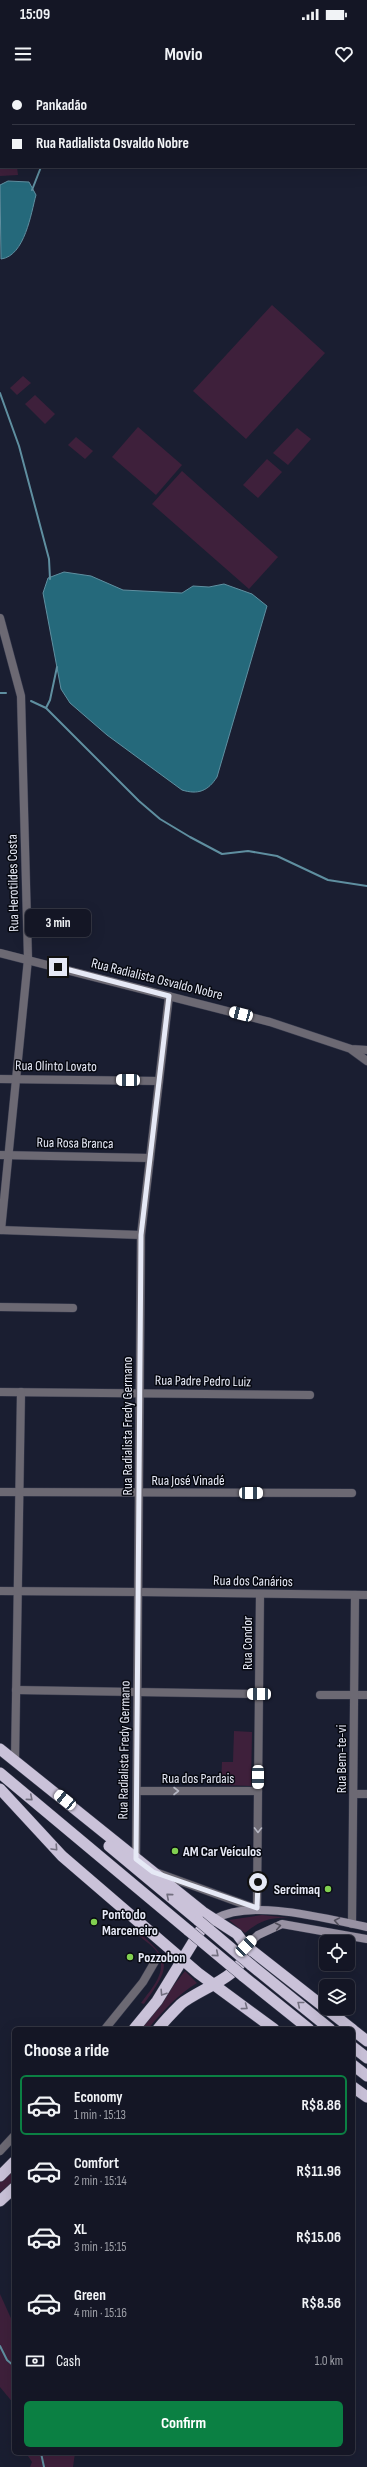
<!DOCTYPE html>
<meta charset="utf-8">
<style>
body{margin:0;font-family:"Sofia Sans Condensed",sans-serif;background:#212332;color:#f1f3f6;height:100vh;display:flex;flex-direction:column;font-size:15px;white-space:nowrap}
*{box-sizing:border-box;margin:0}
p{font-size:13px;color:#9d9fa7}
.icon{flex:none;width:22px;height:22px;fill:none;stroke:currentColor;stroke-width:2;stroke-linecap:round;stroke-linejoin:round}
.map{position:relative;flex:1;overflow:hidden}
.panel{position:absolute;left:12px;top:1947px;width:343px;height:428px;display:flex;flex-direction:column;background:#141625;border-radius:6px;box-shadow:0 4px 16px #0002,0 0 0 1px #333542}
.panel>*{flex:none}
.guide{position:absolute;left:0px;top:0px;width:367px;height:88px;box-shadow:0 4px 16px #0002,0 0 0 1px #333542;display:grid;align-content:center;height:88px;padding:0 12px;background:#141625}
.controls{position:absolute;left:319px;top:1855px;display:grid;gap:8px}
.controls a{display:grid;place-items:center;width:36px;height:36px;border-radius:6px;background:#141625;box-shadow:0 4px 16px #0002,0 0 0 1px #333542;font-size:20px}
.end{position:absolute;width:18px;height:18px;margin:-9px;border:5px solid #e6e9f6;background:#111;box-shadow:0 0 0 2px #111}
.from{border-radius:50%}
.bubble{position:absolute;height:28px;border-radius:6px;background:#141625;box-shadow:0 4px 16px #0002,0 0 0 1px #333542;font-size:13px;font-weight:700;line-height:28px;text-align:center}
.car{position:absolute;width:12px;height:24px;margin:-12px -6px;border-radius:5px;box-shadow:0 0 3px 1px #0007;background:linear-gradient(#fff 24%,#345 0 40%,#fff 0 76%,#345 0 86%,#fff 0)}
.guide b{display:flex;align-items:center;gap:14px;height:38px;font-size:15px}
.guide b+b{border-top:1px solid #333542}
.guide i{width:10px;height:10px;background:#f1f3f6}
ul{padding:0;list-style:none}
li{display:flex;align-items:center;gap:12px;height:60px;margin:0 8px 6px;padding:0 4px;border:2px solid transparent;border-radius:6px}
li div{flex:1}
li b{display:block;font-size:15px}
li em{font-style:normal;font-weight:700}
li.active{border-color:#0b8043}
li>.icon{width:36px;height:36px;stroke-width:1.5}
h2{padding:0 12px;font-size:18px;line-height:48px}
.pay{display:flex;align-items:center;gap:10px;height:44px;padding:0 12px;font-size:15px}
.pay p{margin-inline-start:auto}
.primary-button{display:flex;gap:8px;margin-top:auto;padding:8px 12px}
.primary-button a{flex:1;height:46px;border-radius:6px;background:#0b8043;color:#fff;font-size:16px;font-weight:700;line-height:46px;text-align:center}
.status{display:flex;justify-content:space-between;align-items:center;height:28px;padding:0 20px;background:#141625;direction:ltr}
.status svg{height:11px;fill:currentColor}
header{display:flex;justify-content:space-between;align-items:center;height:52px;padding:0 12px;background:#141625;font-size:18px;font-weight:700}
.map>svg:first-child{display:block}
</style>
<div class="status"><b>15:09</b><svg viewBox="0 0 49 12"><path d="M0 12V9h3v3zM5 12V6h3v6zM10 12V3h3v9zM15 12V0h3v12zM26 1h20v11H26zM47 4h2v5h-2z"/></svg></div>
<header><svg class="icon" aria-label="menu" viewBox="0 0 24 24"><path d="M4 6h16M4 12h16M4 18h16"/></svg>Movio<svg class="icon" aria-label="heart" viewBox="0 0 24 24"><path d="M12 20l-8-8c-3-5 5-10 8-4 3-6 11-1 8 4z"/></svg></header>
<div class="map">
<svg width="367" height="2387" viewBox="0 0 367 2387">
<rect width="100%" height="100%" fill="#1a1e31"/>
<!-- green -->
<g fill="#3e203b">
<polygon points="0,0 5,1 1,1 1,87 17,87 18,95 0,96"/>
<polygon points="272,225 325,273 246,359 193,311"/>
<polygon points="23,296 31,303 17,315 10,308"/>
<polygon points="35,315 55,334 45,344 25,324"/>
<polygon points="138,347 182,385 156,415 112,377"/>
<polygon points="297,348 311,359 288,385 273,373"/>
<polygon points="76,357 93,371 85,379 68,365"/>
<polygon points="267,379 282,392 258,418 243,405"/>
<polygon points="182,391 278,477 249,509 152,424"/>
<polygon points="234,1651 252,1652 251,1706 221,1705 222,1682 233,1682"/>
<path d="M 262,1835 L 291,1838 C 272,1837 260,1840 245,1853 L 229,1840 Z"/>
<path d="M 135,1849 C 172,1881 172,1885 144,1924 L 141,1923 C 152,1908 169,1891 157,1872 C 152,1865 140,1857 133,1851 Z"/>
<path d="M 185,1891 L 197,1903 C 178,1914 162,1932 148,1949 L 139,1949 Z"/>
<polygon points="14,2088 14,2101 0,2113 0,2102"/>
<polygon points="0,2214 14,2245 14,2324 0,2307"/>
<polygon points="26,2373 75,2373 73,2387 30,2387 32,2382"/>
</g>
<!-- water -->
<g fill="#25697b" stroke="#5f8fa0">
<path d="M 8,101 L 29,102 L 36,115 C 31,133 25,176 1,179 L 0,105 Z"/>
<path d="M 64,492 L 91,496 L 123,510 L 182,513 L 193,506 L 209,507 L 224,504 L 252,514 L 267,526 L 217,697 C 208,711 198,715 182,710 L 107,655 L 70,623 L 61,609 L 43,513 L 48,498 Z"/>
</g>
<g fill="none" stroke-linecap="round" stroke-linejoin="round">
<!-- stream -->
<g stroke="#5f8fa0" stroke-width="2">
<polyline points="54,0 54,1"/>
<polyline points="32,110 41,87"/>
<polyline points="0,313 19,366 49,479 50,499"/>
<polyline points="0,613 6,613"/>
<polyline points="31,621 46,628 139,721 160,739 190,757 222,774 248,771 277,776 328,800 367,806"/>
<polyline points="46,628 50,620 57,587"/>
<polyline points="0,2266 7,2280 14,2286"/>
<polyline points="41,2373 44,2387"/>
</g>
<defs>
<g id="minor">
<polyline points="0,999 159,1001"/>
<polyline points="0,1075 150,1078"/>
<polyline points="0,1150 141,1155"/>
<polyline points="1,1150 28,879"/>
<polyline points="0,1227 73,1228"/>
<polyline points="0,1312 310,1315"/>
<polyline points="0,1412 352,1413"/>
<polyline points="0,1511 139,1512"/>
<polyline points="16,1610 259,1614"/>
<polyline points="320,1615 367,1615"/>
<polyline points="15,1681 21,1312"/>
<polyline points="258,1711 260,1514"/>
<polyline points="354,1714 367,1714"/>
<polyline points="158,1793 257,1829"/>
<polyline points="352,1844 355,1515"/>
<polyline points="105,1949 143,1902 157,1878"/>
<polyline points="0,2071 14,2056"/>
</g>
<g id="tertiary">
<polyline points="0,538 21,616 28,879"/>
<polyline points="0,873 270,942 351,969 367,970"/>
<polyline points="352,970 367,981"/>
<polyline points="139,1512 367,1515"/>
<polyline points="137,1711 258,1711 257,1829"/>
<polyline points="136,1779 141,1155 169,916"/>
</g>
<g id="secondary">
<path d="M 215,1839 C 251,1818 327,1839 367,1847"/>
<polyline points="246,1866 258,1855 282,1844 367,1859"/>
</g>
<g id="trunk">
<polyline points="0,1669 203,1832 237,1854 246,1866 352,1949"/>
<polyline points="0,1693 189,1851"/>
<polyline points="0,1709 62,1776 198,1893 274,1949"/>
<polyline points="109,1766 199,1841"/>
<polyline points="251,1885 330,1949"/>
<polyline points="243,1896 309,1949"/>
<polyline points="134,1949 157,1921 200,1851 211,1841"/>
<path d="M 158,1949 C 165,1940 173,1932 181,1924 C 199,1909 242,1897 246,1871"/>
<polyline points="353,1950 367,1961"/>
<polyline points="353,1967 367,1978"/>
<polyline points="353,1985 367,1996"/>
<polyline points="353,2007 367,2017"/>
<polyline points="0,2096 14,2082"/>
<polyline points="0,2121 14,2108"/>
</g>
</defs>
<!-- minor casing -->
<use href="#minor" stroke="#373a4d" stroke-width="9"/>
<!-- tertiary casing -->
<use href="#tertiary" stroke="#373a4d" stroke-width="9"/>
<!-- secondary casing -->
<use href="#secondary" stroke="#373a4d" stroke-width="9"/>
<!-- trunk casing -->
<use href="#trunk" stroke="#373a4d" stroke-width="12"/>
<!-- minor -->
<use href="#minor" stroke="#6c6973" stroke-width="8"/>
<!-- tertiary -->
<use href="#tertiary" stroke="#6c6973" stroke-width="8"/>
<!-- secondary -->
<use href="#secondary" stroke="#9892a3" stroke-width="8"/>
<!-- trunk -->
<use href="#trunk" stroke="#cac2d9" stroke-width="11"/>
<defs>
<g id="trunk-bridge">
<polyline points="199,1841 251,1885"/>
<polyline points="189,1851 243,1896"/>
</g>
</defs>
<!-- trunk-bridge casing -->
<use href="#trunk-bridge" stroke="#373a4d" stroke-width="12" stroke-linecap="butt"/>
<!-- trunk-bridge -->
<use href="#trunk-bridge" stroke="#cac2d9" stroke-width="11"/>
</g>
<!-- one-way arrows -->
<defs><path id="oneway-chevron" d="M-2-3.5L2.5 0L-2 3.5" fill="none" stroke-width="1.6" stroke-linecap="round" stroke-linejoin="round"/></defs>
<g stroke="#b5b6c2">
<use href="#oneway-chevron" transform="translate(176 1711)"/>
<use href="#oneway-chevron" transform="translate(258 1750) rotate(91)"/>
</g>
<g stroke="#726f7f">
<use href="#oneway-chevron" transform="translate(30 1718) rotate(40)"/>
<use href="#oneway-chevron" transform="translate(55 1768) rotate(47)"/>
<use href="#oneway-chevron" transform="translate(169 1816) rotate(-140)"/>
<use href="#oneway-chevron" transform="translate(216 1874) rotate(40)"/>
<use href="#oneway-chevron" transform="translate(163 1913) rotate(123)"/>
<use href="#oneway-chevron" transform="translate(300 1924) rotate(-141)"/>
<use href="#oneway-chevron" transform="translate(245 1927) rotate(37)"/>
</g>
<g stroke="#504e5a">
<use href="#oneway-chevron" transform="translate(337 1841) rotate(-170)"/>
<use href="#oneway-chevron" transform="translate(278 1846) rotate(-11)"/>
</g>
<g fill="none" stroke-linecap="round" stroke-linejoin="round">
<!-- route -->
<polyline stroke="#e6e9f6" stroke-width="5" points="58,887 169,916 141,1155 136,1779 153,1792 257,1828 258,1802"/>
</g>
<!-- markers -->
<g fill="#81d050" stroke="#070911" stroke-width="1.5">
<circle cx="175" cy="1771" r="4"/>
<circle cx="328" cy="1809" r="4"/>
<circle cx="94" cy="1842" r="4"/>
<circle cx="130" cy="1877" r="4"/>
</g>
<g text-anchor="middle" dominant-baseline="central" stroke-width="3" stroke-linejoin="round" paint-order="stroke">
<!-- street labels -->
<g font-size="14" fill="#e6e9f6" stroke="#070911">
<text transform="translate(13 803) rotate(-91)">Rua Herotildes Costa</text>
<text transform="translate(157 899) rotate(14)">Rua Radialista Osvaldo Nobre</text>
<text transform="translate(56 986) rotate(1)">Rua Olinto Lovato</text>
<text transform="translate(75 1063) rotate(1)">Rua Rosa Branca</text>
<text transform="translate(203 1301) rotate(1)">Rua Padre Pedro Luiz</text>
<text transform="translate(127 1346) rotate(-90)">Rua Radialista Fredy Germano</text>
<text x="188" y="1400">Rua José Vinadé</text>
<text transform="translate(253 1501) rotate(1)">Rua dos Canários</text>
<text transform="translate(247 1563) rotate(-90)">Rua Condor</text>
<text transform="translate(124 1670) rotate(-89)">Rua Radialista Fredy Germano</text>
<text transform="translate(341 1679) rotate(-90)">Rua Bem-te-vi</text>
<text x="198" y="1698">Rua dos Pardais</text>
</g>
<!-- poi labels -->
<g font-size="14" font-weight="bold" fill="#e6e9f6" stroke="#070911" text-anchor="start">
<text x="183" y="1771">AM Car Veículos</text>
<text x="320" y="1809" text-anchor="end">Sercimaq</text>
<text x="102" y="1834">Ponto do<tspan x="102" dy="16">Marceneiro</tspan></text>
<text x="138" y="1877">Pozzobon</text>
</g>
</g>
</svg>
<div class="controls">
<a><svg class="icon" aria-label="locate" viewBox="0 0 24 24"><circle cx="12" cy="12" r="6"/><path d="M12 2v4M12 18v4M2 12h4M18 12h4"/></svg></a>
<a><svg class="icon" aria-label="layers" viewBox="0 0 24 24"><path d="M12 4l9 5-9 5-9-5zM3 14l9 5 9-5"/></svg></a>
</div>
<i class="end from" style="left:258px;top:1802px"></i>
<i class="end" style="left:58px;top:887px"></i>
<div class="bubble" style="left:25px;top:829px;width:66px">3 min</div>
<i class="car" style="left:241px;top:934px;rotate:285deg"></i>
<i class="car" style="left:128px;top:1000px;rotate:271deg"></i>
<i class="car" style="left:251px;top:1413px;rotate:90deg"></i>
<i class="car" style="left:259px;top:1614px;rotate:271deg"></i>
<i class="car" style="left:258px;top:1697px;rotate:180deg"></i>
<i class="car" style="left:65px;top:1720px;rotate:309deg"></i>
<i class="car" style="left:246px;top:1866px;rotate:45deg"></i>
<div class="guide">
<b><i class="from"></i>Pankadão</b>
<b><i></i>Rua Radialista Osvaldo Nobre</b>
</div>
<section class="panel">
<h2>Choose a ride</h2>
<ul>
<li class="active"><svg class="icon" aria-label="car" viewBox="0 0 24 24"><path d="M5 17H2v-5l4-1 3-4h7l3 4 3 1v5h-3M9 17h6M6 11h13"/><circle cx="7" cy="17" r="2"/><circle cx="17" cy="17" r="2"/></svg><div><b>Economy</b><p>1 min · 15:13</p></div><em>R$8.86</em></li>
<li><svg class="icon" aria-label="car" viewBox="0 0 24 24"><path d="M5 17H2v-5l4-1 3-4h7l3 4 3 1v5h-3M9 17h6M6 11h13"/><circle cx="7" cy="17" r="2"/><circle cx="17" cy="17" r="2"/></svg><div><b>Comfort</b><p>2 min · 15:14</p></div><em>R$11.96</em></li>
<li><svg class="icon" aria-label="car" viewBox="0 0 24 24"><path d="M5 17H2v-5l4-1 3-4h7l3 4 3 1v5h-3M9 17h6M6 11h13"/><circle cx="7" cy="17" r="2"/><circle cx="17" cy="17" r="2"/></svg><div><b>XL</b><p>3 min · 15:15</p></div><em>R$15.06</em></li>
<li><svg class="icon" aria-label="car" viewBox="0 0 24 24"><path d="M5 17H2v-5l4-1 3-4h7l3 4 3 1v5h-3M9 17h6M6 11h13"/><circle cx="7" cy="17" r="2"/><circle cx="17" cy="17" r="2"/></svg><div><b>Green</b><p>4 min · 15:16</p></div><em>R$8.56</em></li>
</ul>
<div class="pay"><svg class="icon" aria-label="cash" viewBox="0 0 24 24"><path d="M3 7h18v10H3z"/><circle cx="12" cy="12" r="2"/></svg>Cash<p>1.0 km</p></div>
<div class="primary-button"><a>Confirm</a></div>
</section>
</div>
